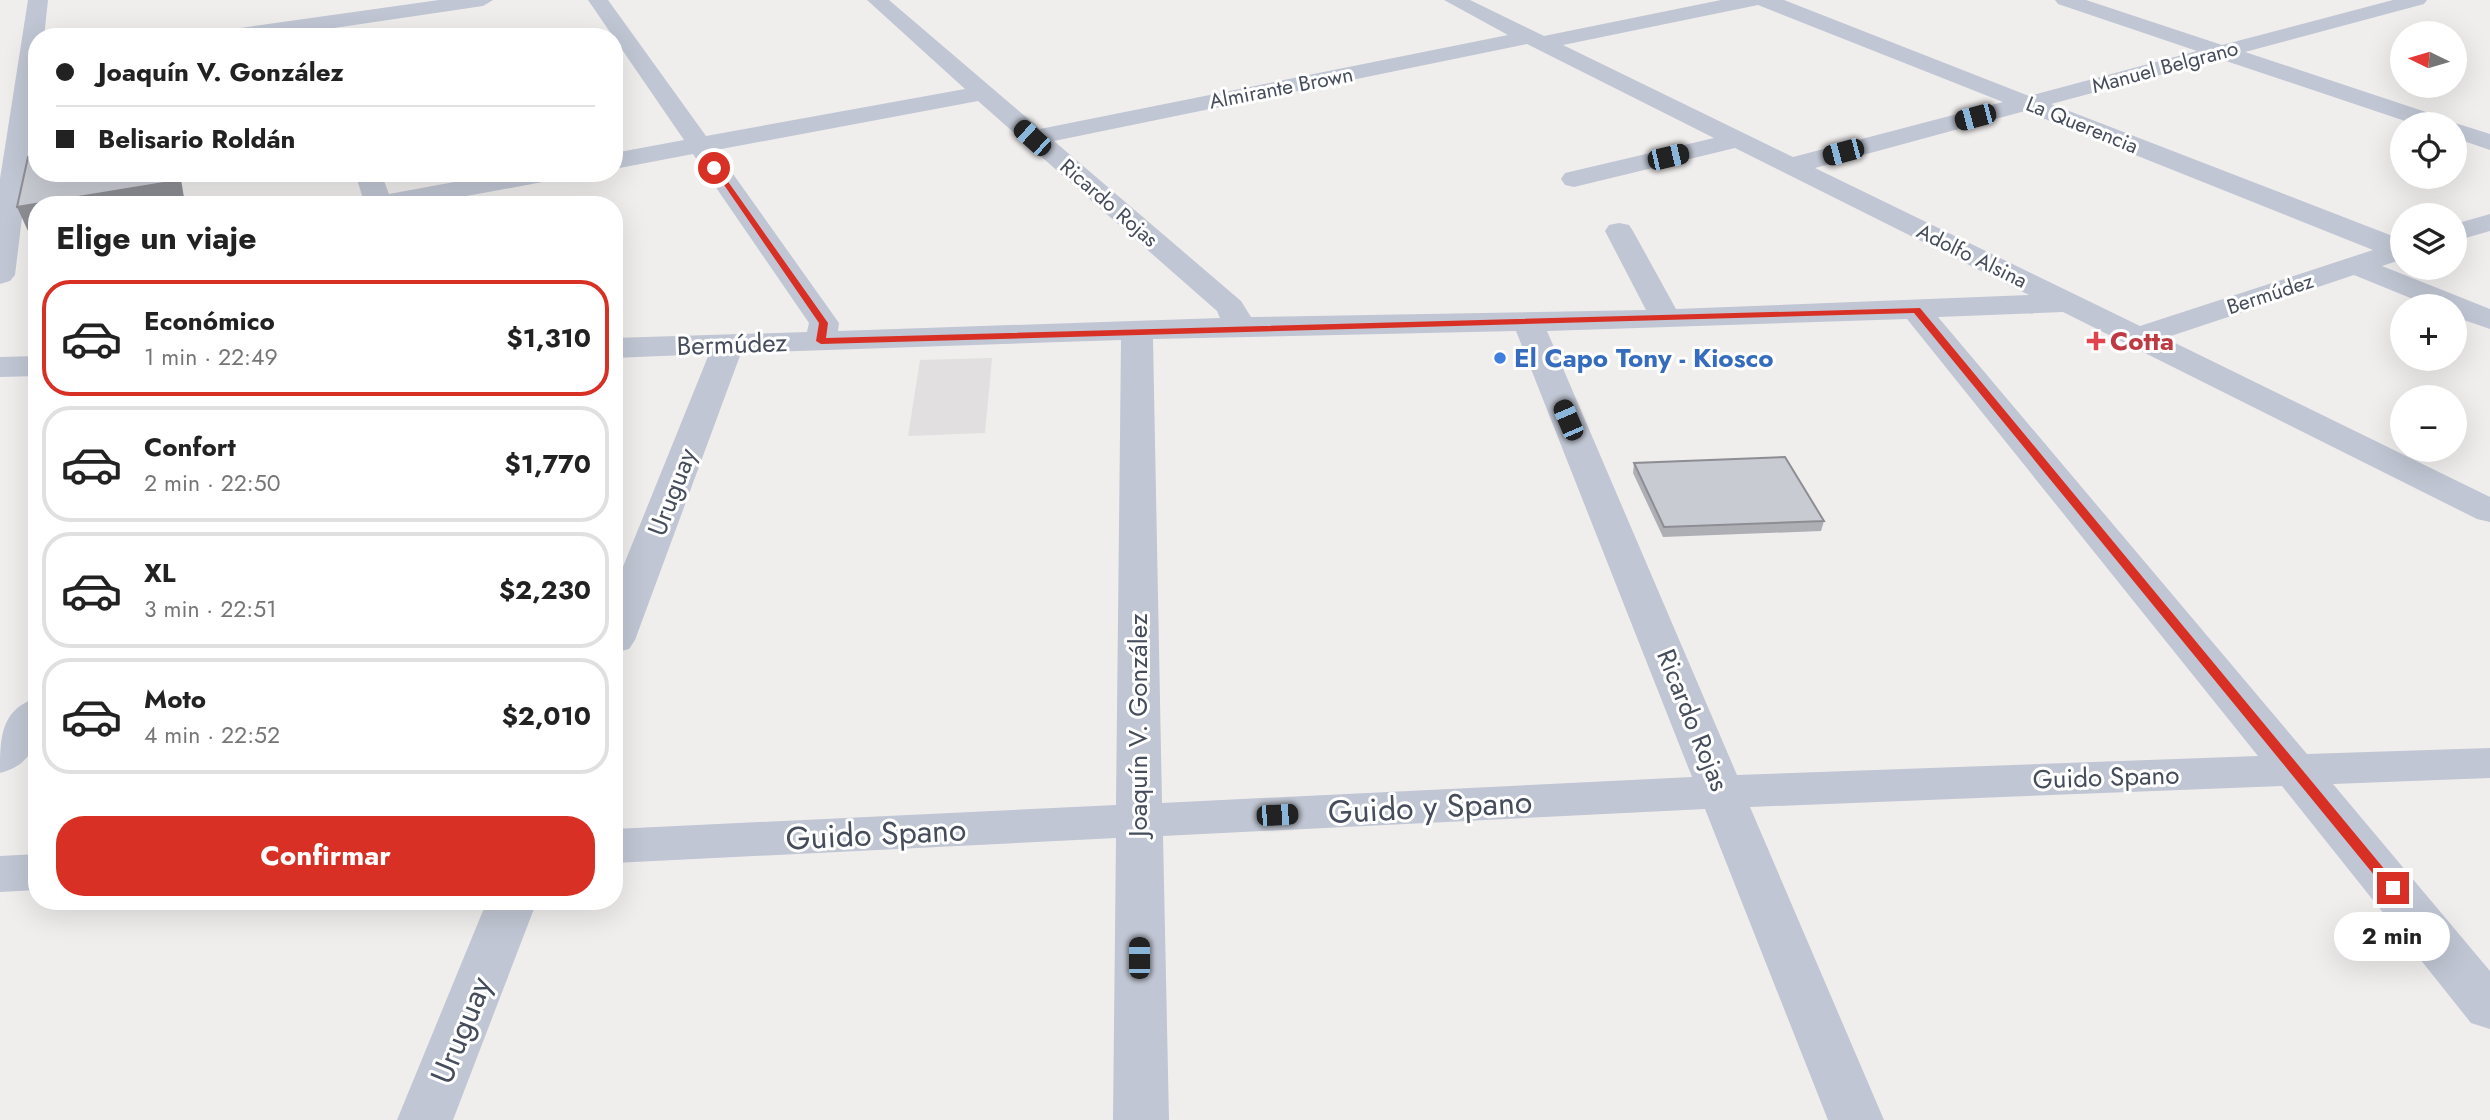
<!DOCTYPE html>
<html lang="es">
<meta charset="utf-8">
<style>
body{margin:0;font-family:Jost,sans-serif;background:#f6f6f6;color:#222;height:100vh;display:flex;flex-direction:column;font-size:26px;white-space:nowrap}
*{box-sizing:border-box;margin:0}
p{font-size:23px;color:#767676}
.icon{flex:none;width:38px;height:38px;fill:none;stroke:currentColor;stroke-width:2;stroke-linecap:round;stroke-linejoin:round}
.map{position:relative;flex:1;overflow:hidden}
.drawer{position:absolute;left:28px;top:196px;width:595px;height:714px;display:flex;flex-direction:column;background:#fff;border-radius:28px;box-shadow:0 7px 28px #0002}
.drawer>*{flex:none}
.top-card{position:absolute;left:28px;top:28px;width:595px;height:154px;border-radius:28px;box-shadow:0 7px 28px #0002;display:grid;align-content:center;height:154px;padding:0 28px;background:#fff}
.needle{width:46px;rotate:275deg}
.buttons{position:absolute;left:2390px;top:21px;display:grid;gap:14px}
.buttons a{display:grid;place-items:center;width:77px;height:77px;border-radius:50%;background:#fff;box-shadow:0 7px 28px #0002;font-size:35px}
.end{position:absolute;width:32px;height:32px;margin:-16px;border:9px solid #d93025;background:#fff;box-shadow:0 0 0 4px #fff}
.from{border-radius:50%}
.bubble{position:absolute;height:49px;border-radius:24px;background:#fff;box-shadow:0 7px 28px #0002;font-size:23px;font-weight:700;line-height:49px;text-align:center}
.car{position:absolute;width:21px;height:42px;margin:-21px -10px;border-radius:9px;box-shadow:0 0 5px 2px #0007;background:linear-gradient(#222 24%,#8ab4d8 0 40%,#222 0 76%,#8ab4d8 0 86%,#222 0)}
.top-card b{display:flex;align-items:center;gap:24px;height:66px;font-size:26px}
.top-card b+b{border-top:2px solid #e0e0e0}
.top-card i{width:18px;height:18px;background:#222}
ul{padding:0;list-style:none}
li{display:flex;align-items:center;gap:21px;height:116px;margin:0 14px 10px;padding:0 14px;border:4px solid #e0e0e0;border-radius:28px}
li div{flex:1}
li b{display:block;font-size:26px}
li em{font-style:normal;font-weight:700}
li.on{border-color:#d93025}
li>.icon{width:63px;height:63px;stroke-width:1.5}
h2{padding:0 28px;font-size:32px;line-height:84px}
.primary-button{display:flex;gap:14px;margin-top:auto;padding:14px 28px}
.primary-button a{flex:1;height:80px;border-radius:28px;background:#d93025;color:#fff;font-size:28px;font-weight:700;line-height:80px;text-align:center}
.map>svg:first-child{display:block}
</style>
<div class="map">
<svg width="2490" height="1120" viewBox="0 0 2490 1120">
<rect width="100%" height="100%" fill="#f0eded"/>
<!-- education -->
<polygon fill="#e1dfdf" points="992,358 985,433 908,436 920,360"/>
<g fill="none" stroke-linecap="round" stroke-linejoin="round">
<!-- minor -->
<g fill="#c0c6d3" fill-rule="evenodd">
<polygon points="28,0 48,0 44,37 37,37 37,95 15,275 10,281 0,284 0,179"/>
<polygon points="439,0 493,0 483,6 273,37 215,37 226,30"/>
<path d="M 588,0 L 608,0 L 706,136 L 965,89 L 867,0 L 889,0 L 1040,129 L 1508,35 L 1444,0 L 1470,0 L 1544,36 L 1721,0 L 1784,0 L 2029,96 L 2197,51 L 2058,4 L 2055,0 L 2086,0 L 2222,45 L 2393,0 L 2427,0 L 2424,4 L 2245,52 L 2447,119 L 2450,124 L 2455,123 L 2490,134 L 2490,150 L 2455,138 L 2455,124 L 2414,124 L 2220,59 L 2051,104 L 2403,240 L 2403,259 L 2382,266 L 2490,309 L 2490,329 L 2455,317 L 2455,306 L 2430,306 L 2354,275 L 2165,338 L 2490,497 L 2490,522 L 2477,519 L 2063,312 L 1938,317 L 2307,754 L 2490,748 L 2490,778 L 2333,784 L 2490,971 L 2490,1029 L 2471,1023 L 2282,786 L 1750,807 L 1884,1120 L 1828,1120 L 1705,809 L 1163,836 L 1169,1120 L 1113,1120 L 1116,838 L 614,863 L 614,829 L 1116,805 L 1121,340 L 741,353 L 635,640 L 629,649 L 614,653 L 614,589 L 709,354 L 614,358 L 614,338 L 807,332 L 809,323 L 693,154 L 614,169 L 614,153 L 684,140 ZM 1758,5 L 2003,102 L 1793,157 L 1563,45 ZM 1527,44 L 1714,138 L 1565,173 L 1561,179 L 1565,185 L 1574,187 L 1735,148 L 2029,295 L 1676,309 L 1633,231 L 1629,225 L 1619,223 L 1609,225 L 1605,231 L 1646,310 L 1251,317 L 1241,301 L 1054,141 ZM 978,101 L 1217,311 L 1220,318 L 838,331 L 839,323 L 716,150 ZM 2025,111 L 2373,250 L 2140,326 L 1815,168 ZM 1907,319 L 2258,756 L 1737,775 L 1547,331 ZM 1516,331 L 1692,777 L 1162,803 L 1153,339 Z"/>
<polygon points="355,173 381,173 389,194 503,173 561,173 557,179 548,181 418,205 365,205"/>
<polygon points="2490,214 2490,231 2455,241 2455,224"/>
<polygon points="37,356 37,376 0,377 0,357"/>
<path d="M 37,698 C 37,733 41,762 0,773 C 0,739 0,709 37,698 Z"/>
<polygon points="37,854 37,890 0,892 0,856"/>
<polygon points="487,901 537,901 453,1120 397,1120"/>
</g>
</g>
<!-- wall -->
<polygon fill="#adafb5" points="1634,463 1824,521 1821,531 1663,537 1633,473"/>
<!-- shaded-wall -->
<polygon fill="#8d8e94" points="175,173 180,173 185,204 37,205 37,230 28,231 17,207"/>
<!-- building -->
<g fill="#c9cbd3" stroke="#8d8e94" stroke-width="2">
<polygon points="37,156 37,173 175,173 176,181 17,207 28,157"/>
<polygon points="1785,457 1824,521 1664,527 1634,463"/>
</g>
<!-- route -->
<polygon fill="#d93025" points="711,166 717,166 828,323 826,338 1920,308 2400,888 2398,892 2388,892 1914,313 821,344 816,341 819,323"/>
<!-- markers -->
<path fill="#e0444e" stroke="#fff" stroke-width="2.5" d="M2092.5 330.5h7v7h7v7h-7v7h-7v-7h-7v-7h7z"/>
<circle fill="#3f7fe0" stroke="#fff" stroke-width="2.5" cx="1500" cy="358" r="7"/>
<g text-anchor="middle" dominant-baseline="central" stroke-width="6" stroke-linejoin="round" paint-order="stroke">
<!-- far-street labels -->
<g font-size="21" fill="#454c5b" stroke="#fff">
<text transform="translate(2165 67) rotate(-15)">Manuel Belgrano</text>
<text transform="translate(1281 88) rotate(-11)">Almirante Brown</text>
<text transform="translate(2082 125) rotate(22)">La Querencia</text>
<text transform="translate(1109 203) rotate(41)">Ricardo Rojas</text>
<text transform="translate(1972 256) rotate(26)">Adolfo Alsina</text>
<text transform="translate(2270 294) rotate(-18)">Bermúdez</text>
</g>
<!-- health labels -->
<g font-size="26" font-weight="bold" fill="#be3a42" stroke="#fff" text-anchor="start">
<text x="2110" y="341">Cotta</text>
</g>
<!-- street labels -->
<g font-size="26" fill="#454c5b" stroke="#fff">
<text transform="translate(732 344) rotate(-2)">Bermúdez</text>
<text transform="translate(672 492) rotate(-69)">Uruguay</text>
<text transform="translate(1693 720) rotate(68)">Ricardo Rojas</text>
<text transform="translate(1138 725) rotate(-90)">Joaquín V. González</text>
<text transform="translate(2106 777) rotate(-2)">Guido Spano</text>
</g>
<!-- shop labels -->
<g font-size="26" font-weight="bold" fill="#366cbe" stroke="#fff" text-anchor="start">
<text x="1514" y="358">El Capo Tony - Kiosco</text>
</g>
<!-- near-street labels -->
<g font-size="32" fill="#454c5b" stroke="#fff">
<text transform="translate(1430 807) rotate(-3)">Guido y Spano</text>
<text transform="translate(876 834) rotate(-3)">Guido Spano</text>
<text transform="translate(461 1030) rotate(-68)">Uruguay</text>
</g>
</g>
</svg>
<div class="buttons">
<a><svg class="needle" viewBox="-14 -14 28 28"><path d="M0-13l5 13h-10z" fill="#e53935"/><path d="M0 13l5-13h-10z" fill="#767676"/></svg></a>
<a><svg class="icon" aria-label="locate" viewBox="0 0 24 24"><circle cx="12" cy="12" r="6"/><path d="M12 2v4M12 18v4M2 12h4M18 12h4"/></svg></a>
<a><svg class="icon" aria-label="layers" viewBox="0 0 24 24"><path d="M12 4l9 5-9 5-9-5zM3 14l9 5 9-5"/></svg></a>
<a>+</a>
<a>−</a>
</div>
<i class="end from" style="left:714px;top:168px"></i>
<i class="end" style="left:2393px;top:888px"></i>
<div class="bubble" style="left:2334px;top:912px;width:116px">2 min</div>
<i class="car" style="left:1975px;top:117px;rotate:255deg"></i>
<i class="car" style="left:1032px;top:138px;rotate:312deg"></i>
<i class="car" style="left:1843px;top:152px;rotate:255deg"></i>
<i class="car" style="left:1668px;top:157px;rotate:77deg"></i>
<i class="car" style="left:1568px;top:420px;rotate:337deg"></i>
<i class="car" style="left:1277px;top:815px;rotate:87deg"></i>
<i class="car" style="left:1139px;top:958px;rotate:0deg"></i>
<div class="top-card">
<b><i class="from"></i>Joaquín V. González</b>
<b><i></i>Belisario Roldán</b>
</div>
<section class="drawer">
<h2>Elige un viaje</h2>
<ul>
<li class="on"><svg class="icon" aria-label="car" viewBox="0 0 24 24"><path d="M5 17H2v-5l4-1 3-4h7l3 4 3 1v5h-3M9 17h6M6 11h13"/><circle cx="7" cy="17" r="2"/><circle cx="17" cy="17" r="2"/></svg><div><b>Económico</b><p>1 min · 22:49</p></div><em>$1,310</em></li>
<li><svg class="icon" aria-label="car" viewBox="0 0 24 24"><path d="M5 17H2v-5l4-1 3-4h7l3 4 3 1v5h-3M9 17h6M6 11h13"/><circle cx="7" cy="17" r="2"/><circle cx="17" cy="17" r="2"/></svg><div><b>Confort</b><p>2 min · 22:50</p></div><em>$1,770</em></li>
<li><svg class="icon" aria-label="car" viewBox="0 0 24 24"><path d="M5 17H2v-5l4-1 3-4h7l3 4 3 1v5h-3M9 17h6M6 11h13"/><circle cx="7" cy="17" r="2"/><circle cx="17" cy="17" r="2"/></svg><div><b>XL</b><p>3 min · 22:51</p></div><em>$2,230</em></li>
<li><svg class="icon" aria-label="car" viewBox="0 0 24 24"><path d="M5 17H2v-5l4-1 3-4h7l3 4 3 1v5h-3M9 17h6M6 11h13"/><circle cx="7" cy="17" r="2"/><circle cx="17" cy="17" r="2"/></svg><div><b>Moto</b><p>4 min · 22:52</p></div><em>$2,010</em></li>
</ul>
<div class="primary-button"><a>Confirmar</a></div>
</section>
</div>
